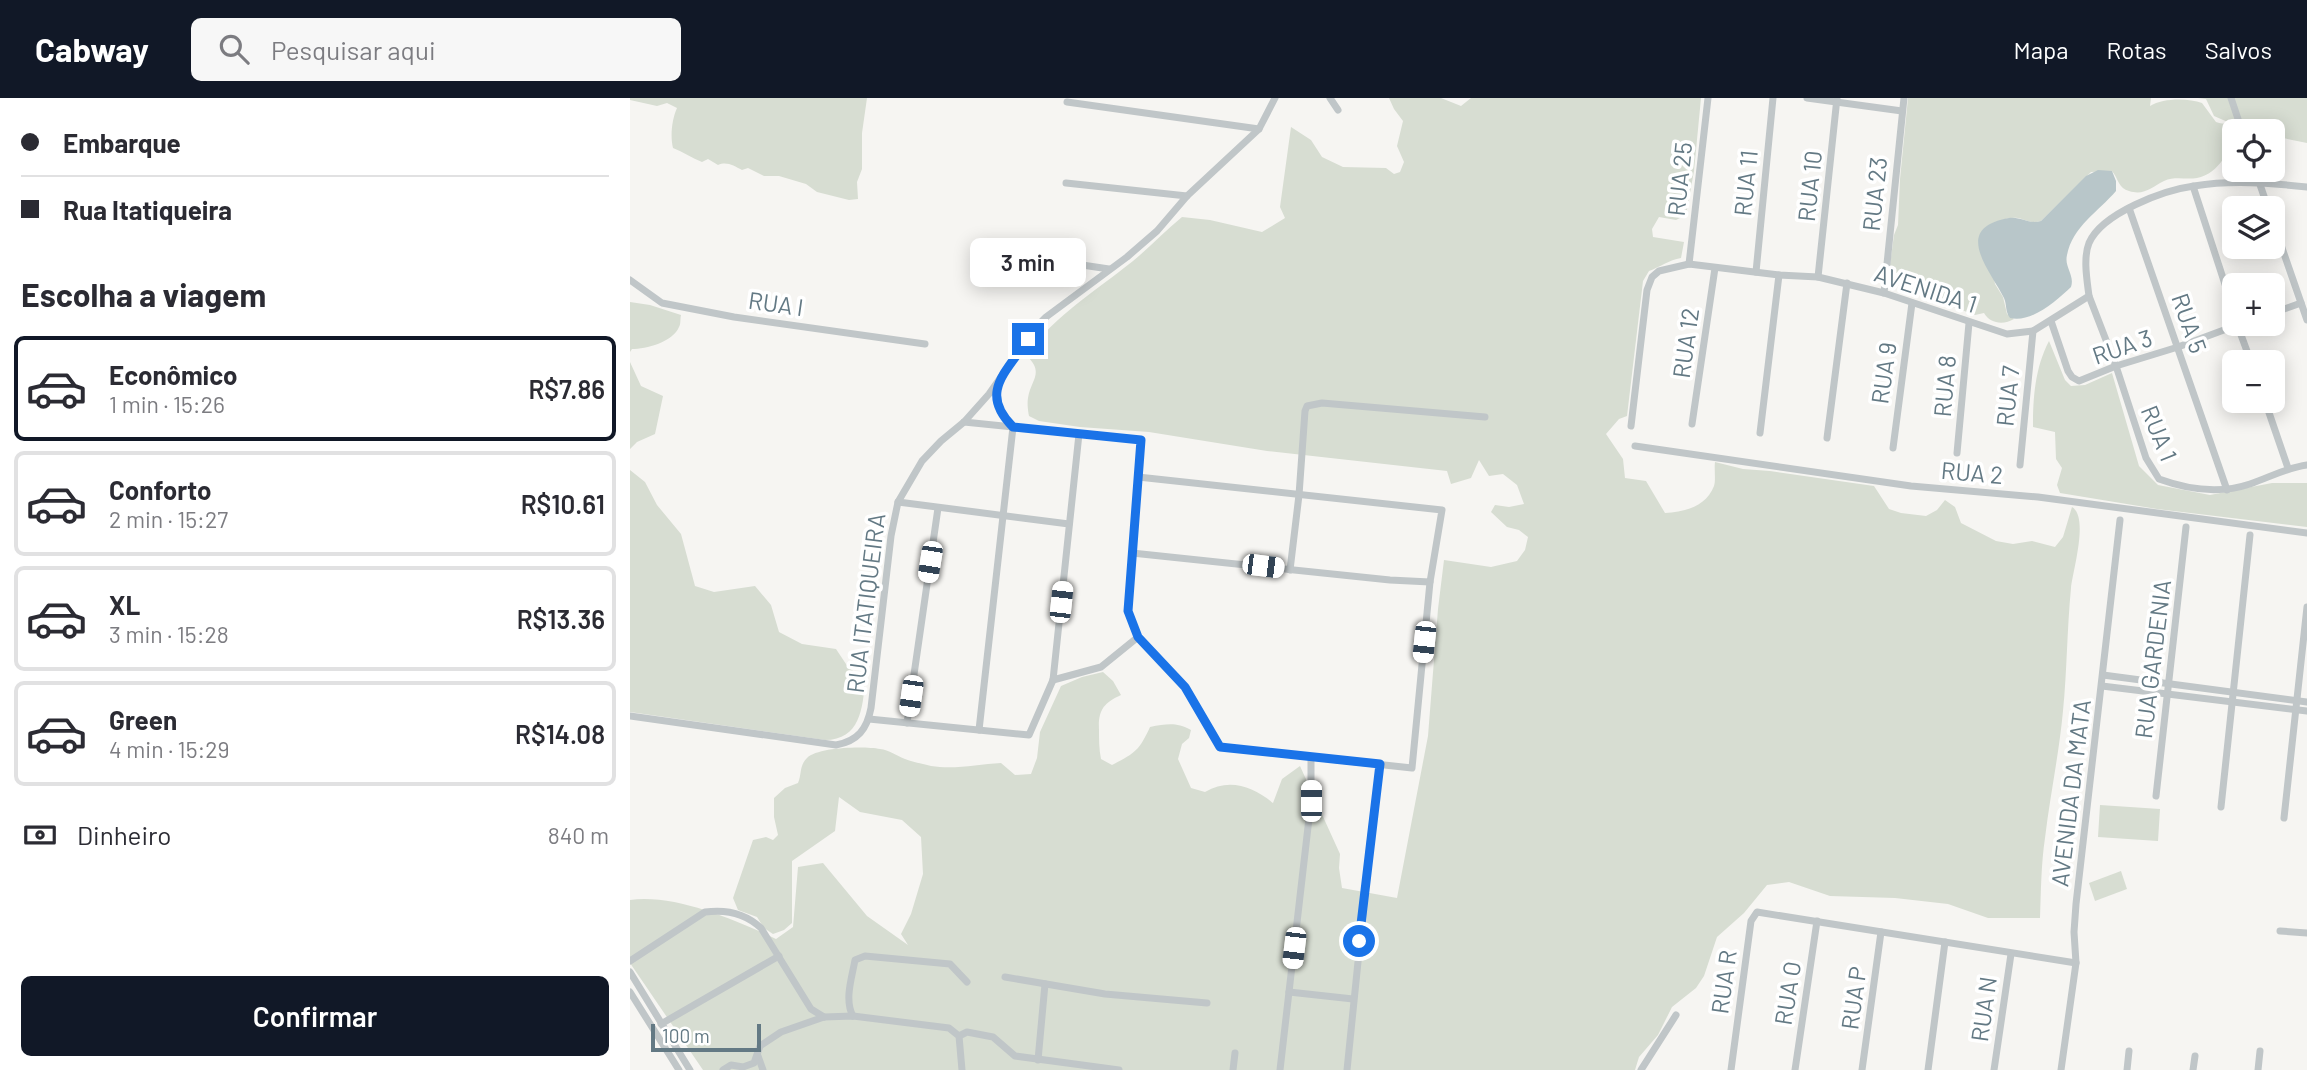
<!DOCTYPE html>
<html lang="pt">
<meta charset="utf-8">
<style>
body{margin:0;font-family:Barlow,sans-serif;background:#f7f7f7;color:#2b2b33;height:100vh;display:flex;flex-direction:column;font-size:26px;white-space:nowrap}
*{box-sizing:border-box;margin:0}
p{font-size:23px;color:#7c7c81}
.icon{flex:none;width:38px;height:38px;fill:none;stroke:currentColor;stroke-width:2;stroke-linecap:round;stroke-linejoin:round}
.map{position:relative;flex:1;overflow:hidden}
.sheet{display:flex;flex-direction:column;background:#fff;width:630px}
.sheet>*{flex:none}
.hud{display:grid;align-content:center;height:154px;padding:0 21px;background:#fff}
.tools{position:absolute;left:1592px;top:21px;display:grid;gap:14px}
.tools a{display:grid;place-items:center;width:63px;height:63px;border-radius:10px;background:#fff;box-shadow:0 4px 18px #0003;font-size:35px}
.scale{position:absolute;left:21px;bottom:18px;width:110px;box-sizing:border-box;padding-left:7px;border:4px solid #637984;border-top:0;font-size:19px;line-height:24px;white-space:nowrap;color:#637984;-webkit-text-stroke:5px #fff;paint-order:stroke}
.end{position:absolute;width:32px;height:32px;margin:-16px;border:9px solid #1a73e8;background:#fff;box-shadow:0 0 0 4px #fff}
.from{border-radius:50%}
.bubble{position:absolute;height:49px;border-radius:10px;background:#fff;box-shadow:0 4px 18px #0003;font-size:23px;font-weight:600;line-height:49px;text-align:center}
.car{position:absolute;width:21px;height:42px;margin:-21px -10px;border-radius:9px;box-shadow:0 0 5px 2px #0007;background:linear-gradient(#fff 24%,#345 0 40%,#fff 0 76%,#345 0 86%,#fff 0)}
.hud b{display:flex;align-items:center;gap:24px;height:66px;font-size:26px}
.hud b+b{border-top:2px solid #e1e1e2}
.hud i{width:18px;height:18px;background:#2b2b33}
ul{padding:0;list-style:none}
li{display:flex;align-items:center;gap:21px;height:105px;margin:0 14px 10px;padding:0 7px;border:4px solid #e1e1e2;border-radius:10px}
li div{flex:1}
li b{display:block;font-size:26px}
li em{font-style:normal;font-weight:600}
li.active{border-color:#111827}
li>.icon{width:63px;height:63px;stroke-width:1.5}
h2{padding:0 21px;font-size:32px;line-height:84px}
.pay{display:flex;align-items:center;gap:18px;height:77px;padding:0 21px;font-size:26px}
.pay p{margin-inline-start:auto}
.primary-button{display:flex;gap:14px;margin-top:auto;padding:14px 21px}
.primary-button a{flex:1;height:80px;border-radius:10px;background:#111827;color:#fff;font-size:28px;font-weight:600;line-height:80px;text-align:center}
header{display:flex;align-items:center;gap:42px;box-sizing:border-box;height:98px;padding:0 35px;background:#111827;color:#fff}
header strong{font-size:33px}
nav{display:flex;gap:38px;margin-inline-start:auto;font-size:24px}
.search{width:490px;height:63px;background:#f7f7f7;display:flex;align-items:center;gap:18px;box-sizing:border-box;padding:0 24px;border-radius:10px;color:#7c7c81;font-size:26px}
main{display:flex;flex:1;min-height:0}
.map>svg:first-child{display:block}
</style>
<header>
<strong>Cabway</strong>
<div class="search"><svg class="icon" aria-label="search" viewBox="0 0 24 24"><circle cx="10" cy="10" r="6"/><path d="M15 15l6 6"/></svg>Pesquisar aqui</div>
<nav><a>Mapa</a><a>Rotas</a><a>Salvos</a></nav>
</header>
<main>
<section class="sheet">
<div class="hud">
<b><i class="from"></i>Embarque</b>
<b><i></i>Rua Itatiqueira</b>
</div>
<h2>Escolha a viagem</h2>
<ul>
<li class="active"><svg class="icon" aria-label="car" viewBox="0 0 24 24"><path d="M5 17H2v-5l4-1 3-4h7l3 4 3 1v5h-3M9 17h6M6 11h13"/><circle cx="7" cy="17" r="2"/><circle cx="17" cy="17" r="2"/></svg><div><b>Econômico</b><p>1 min · 15:26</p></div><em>R$7.86</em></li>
<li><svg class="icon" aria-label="car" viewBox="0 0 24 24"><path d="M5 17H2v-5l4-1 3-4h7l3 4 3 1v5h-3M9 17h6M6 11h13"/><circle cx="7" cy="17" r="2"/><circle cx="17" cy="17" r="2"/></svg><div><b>Conforto</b><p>2 min · 15:27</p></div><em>R$10.61</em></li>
<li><svg class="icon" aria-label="car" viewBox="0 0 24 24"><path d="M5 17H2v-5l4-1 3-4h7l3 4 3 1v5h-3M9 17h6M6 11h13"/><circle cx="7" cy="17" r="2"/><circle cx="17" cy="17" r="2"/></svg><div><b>XL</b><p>3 min · 15:28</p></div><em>R$13.36</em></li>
<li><svg class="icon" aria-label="car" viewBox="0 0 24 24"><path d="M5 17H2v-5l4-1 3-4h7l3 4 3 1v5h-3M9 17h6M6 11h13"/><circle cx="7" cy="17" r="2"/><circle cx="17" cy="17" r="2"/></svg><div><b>Green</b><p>4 min · 15:29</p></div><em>R$14.08</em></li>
</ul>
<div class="pay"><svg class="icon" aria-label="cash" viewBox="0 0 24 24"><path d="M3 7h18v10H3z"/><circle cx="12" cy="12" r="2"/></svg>Dinheiro<p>840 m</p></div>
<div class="primary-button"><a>Confirmar</a></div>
</section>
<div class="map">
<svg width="1677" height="972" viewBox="0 0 1677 972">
<rect width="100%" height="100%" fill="#f6f5f2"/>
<!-- green -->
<g fill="#d7ddd2">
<path d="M 0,0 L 237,0 L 232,35 L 232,71 L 227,84 L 228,101 L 219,102 L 187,94 L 176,86 L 149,78 L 134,78 L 118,70 L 112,72 C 104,68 97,63 88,67 L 78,61 L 72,64 C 62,60 53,54 43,50 C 40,38 42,21 47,10 L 37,5 L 27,8 L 0,2 Z"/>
<path d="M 759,0 L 811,0 L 831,8 L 841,0 L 1071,0 L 1064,73 L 1056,117 L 1046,122 L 1029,119 L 1022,131 L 1023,139 L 1054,144 L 1051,160 C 1039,162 1030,169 1019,173 L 1013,183 L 997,318 L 989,321 L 976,336 L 993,361 L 995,380 L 1016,383 L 1035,415 C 1054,414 1076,409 1084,388 C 1086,382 1084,371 1085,364 L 1113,371 L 1140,373 L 1244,388 L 1259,411 L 1271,415 L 1296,418 L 1307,412 L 1315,402 L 1325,409 L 1331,425 L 1366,443 L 1383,446 L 1402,443 L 1425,449 L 1433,439 L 1442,409 C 1459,419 1443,472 1441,490 C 1437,531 1437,572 1433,613 C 1429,656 1420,698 1415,740 C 1411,767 1411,794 1410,820 L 1358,820 L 1318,806 L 1265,800 L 1200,798 L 1159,784 L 1137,787 L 1114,815 L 1087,839 L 1074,878 L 1066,890 L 1042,909 L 1028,937 L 1009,959 L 1005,972 L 73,972 L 0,865 L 0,802 C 46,796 105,822 146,841 L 163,829 L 168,769 L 193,765 L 237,818 L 278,847 L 271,836 L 281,816 L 293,776 L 291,739 L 272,722 L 230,714 L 209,699 L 205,733 L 162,763 L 162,825 L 154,832 L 143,836 L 134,830 L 127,819 L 108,812 L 103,800 L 123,742 L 136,739 L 143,742 L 148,737 L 144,719 L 144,700 L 155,690 L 168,685 C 172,676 169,668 177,660 C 188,649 234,648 250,651 C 259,652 267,658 275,661 C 283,664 293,666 301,668 C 325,672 348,666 371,665 L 385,677 L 401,676 L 407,660 L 410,634 L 431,588 L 452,579 L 473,574 L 483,583 L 491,597 C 473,605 468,613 469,632 C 469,642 469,651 471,661 L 482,667 C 505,655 509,653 520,629 C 537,626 546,624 561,632 L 559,640 L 552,646 L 548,661 L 561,690 L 575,694 C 599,680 622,688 643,705 L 652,681 L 670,668 L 710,756 L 709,770 L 712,790 L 767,800 L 798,638 L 808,511 L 814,462 L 861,469 L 887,463 L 895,452 L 898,439 L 889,432 L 877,429 L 861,414 L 865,407 L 879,409 L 894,406 L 887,387 L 873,376 L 859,378 L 849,362 L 841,380 L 821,386 L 817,373 L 637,353 L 519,334 L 450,329 L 409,323 L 399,318 C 398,313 397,306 398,300 C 401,281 415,275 396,257 C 428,215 463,195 503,163 C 520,149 535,133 552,119 L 580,122 L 632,134 L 655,120 L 650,109 L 661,29 L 681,42 L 692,59 L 713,69 L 756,70 L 764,76 L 770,74 L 774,64 L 767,48 L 773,23 L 764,11 Z"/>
<path d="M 1278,0 L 1521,0 L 1520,8 C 1533,0 1558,0 1572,5 L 1586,24 C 1595,27 1601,24 1606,33 C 1601,51 1589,76 1567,80 C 1556,82 1545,78 1534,83 C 1522,89 1514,98 1499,93 C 1489,91 1488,80 1482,73 L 1461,74 L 1411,123 C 1401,126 1397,122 1388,120 C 1377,118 1364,125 1355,131 L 1365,186 L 1373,199 L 1377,216 L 1384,221 C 1374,227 1360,226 1354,215 L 1345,217 L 1270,189 L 1261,181 L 1259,174 L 1264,137 L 1268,127 L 1270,81 Z"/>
<polygon points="1568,0 1677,0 1677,45 1643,38 1643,33 1616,32 1584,18 1576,1"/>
<path d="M 0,204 L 20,207 L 51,217 C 50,221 51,226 49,229 C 43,244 16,251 2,251 L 0,254 Z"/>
<path d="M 1419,243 L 1435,282 L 1441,288 L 1455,287 L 1482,275 L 1509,368 L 1528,387 L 1580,397 L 1642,385 L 1677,385 L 1677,429 L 1527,411 L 1430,395 L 1427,387 L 1432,370 L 1426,361 L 1425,334 L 1403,329 C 1403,299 1405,270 1419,243 Z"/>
<polygon points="0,264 11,288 33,298 25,336 7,344 0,351"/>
<path d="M 0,372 L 15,384 L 27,407 L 51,436 L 65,488 L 84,494 L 125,488 L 141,507 L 149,534 L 172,546 L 206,551 L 218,569 L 235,582 C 233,610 230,642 195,642 L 0,614 Z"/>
<polygon points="1470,707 1530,711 1528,743 1468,739"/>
<polygon points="1491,773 1497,791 1465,803 1459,785"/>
</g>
<!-- water -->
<path fill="#b8c6c9" d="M 1468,72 L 1482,73 L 1486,83 L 1486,93 C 1469,113 1442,129 1437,157 C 1434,169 1445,177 1441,189 C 1426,203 1402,225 1380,220 C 1375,213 1377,207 1374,200 C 1360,172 1321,130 1379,120 C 1391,118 1399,127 1411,123 L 1456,78 Z"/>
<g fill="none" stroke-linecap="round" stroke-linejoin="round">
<!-- street -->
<g stroke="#c0c6c8" stroke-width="7">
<polyline points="700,0 708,12"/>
<polyline points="1177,0 1272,13"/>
<polyline points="1601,0 1612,33"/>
<polyline points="437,4 629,31"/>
<polyline points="1625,72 1638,110"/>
<polyline points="436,85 557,98"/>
<polyline points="1563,88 1605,217"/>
<polyline points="1499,110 1597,392"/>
<polyline points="1643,124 1677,222"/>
<polyline points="412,161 479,171"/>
<polyline points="1059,166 1078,0"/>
<polyline points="1126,174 1143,0"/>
<polyline points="1188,179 1207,0"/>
<polyline points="0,182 32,205 104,219 295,246"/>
<polyline points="1254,195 1274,0"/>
<path d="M 1459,198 L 1486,268 L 1516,360 L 1529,381 C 1559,392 1590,396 1620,386 C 1640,379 1656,370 1677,367"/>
<polyline points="1643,215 1671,205"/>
<polyline points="1421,223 1438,273 1442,279 1449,283 1486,268 1548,249 1610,226"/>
<polyline points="1607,226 1621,264"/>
<polyline points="1635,303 1658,370"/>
<polyline points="334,324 511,342 498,513 508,539 555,589 590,649 681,659 681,703 650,972"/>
<polyline points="1062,326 1085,170"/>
<path d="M 1001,328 L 1017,192 L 1022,179 L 1029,173 L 1059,166 L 1149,177 L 1188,179 L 1254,195 L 1377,236 L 1403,233 L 1459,198 C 1457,182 1453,160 1459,145 C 1472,115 1534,92 1564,88 C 1602,82 1640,85 1677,89"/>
<polyline points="1130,335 1149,177"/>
<polyline points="1197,340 1217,185"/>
<polyline points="1005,348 1281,388 1408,399 1677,435"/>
<polyline points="1263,350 1282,205"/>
<polyline points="1327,355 1339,225"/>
<polyline points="1390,367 1403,233"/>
<polyline points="268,404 439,426"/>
<polyline points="502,455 760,482 800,484 812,412 508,379"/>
<polyline points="660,472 669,397 675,313 677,308 692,305 855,319"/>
<polyline points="1473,577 1677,604"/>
<polyline points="423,582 471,569 508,539"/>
<polyline points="1472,588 1677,613"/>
<path d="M 0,618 L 206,647 C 228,643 237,631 241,610 L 261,438 L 268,404 L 292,363 L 311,343 L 334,324 L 359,296 L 406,229 L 416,219 L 497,159 L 527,133 L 557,98 L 629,31 L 645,0"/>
<polyline points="239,621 399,637 423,582 449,336"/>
<polyline points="277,625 308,410"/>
<path d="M 349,632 L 383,329 C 371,317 363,303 368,287"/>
<polyline points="681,659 782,670 800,484"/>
<polyline points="1526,698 1556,429"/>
<polyline points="1591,709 1620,437"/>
<polyline points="1654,720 1677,509"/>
<polyline points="1650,833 1677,835"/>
<path d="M 0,863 L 75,814 C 97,811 115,815 131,830 L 181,911 L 194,919"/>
<polyline points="0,874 60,972"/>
<polyline points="375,879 475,896 577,905"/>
<polyline points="0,894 49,972"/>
<polyline points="659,894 723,901"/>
<path d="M 223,918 C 214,902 222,879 225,862 L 235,858 L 320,866 L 337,884"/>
<polyline points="31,926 149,858"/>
<polyline points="329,938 337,934 363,939 385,958 489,972"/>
<polyline points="128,958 133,972"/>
<polyline points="408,962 415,886"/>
<polyline points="93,972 101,967 113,969 124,965 130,948 151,934 194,919 223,918 319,930 329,938 332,972"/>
<polyline points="603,972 605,955"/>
<polyline points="717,972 740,746 750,666"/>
<polyline points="1011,972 1046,917"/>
<polyline points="1101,972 1121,823 1127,814 1446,865"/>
<polyline points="1165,972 1187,823"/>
<polyline points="1232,972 1251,834"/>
<polyline points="1298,972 1315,844"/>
<polyline points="1364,972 1381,856"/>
<polyline points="1431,972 1446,865 1444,834 1446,806 1490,422"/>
<polyline points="1497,972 1499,953"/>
<polyline points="1563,972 1565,958"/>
<polyline points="1628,972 1630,953"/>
</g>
</g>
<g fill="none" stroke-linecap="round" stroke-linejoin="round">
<!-- route -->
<path stroke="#1a73e8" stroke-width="9" d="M 398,241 C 377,274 348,294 383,329 L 511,342 L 498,513 L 508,539 L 555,589 L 590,649 L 750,666 L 729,843"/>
</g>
<g text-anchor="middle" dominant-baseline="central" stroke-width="7" stroke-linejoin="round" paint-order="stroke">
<!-- street labels -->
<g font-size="24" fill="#637984" stroke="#fff">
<text transform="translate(1049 81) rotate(-84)">RUA 25</text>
<text transform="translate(1115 85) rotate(-84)">RUA 11</text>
<text transform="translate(1179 88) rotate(-84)">RUA 10</text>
<text transform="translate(1244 96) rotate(-84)">RUA 23</text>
<text transform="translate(1296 190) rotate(18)">AVENIDA 1</text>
<text transform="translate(146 205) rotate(8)">RUA I</text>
<text transform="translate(1560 225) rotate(71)">RUA 5</text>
<text transform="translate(1055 245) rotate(-82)">RUA 12</text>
<text transform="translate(1492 248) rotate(-19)">RUA 3</text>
<text transform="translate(1253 275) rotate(-82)">RUA 9</text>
<text transform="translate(1314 288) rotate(-85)">RUA 8</text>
<text transform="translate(1377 298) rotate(-84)">RUA 7</text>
<text transform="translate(1530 335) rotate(68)">RUA 1</text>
<text transform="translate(1342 374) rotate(5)">RUA 2</text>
<text transform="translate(235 505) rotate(-83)">RUA ITATIQUEIRA</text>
<text transform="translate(1522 561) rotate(-83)">RUA GARDENIA</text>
<text transform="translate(1440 695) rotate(-83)">AVENIDA DA MATA</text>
<text transform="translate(1093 884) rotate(-82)">RUA R</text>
<text transform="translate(1157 895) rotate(-81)">RUA O</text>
<text transform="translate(1223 900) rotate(-82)">RUA P</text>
<text transform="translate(1353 911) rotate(-82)">RUA N</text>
</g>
</g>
</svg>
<div class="tools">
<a><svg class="icon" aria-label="locate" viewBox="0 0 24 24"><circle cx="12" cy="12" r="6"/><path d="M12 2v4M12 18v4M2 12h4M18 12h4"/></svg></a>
<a><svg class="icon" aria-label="layers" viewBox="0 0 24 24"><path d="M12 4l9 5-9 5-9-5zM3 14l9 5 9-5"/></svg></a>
<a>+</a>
<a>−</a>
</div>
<div class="scale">100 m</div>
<i class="end from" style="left:729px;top:843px"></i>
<i class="end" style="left:398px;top:241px"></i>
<div class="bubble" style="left:340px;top:140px;width:116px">3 min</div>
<i class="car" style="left:300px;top:464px;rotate:189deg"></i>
<i class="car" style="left:633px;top:468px;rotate:97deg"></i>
<i class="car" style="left:431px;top:504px;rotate:6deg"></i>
<i class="car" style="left:794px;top:544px;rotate:186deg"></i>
<i class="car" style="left:281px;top:598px;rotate:188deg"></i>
<i class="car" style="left:681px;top:703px;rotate:0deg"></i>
<i class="car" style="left:664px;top:850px;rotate:187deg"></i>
</div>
</main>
